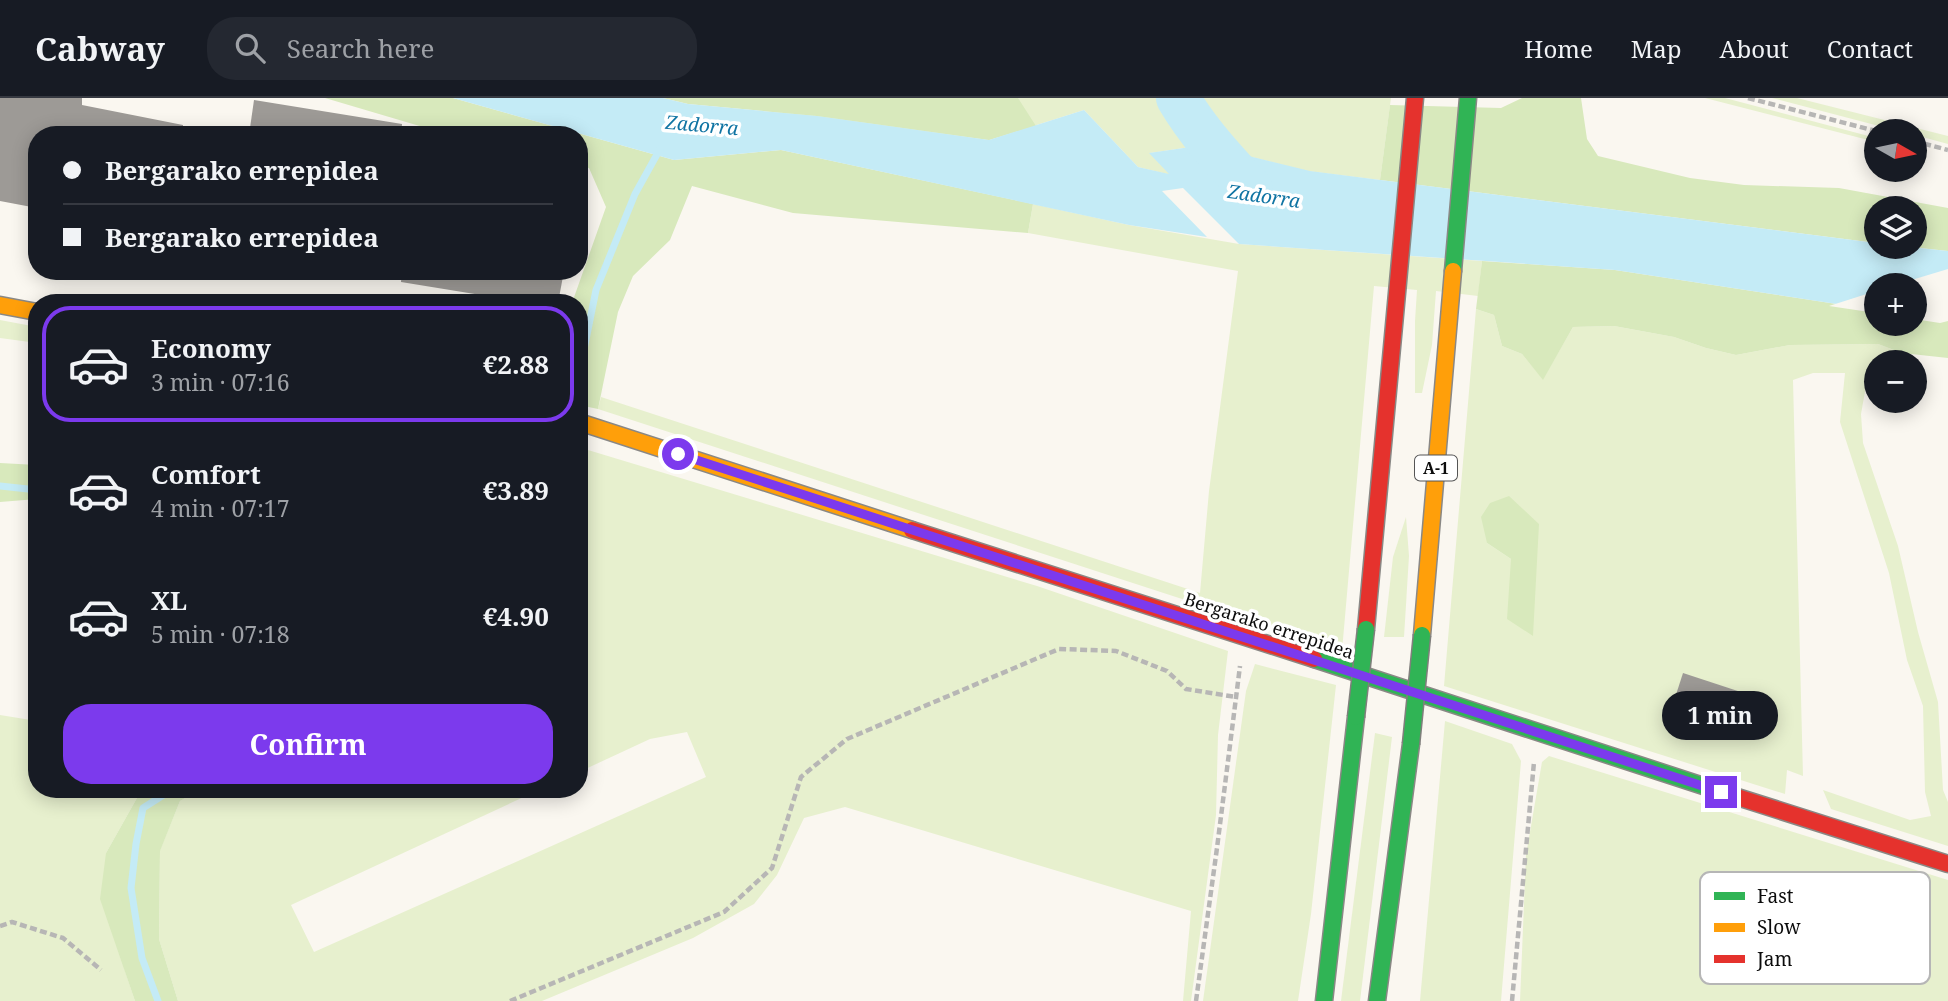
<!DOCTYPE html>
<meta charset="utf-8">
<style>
body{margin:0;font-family:"Noto Serif",serif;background:#242831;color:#f1f3f6;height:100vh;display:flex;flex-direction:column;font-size:26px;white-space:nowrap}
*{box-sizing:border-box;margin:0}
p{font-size:23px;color:#9ea1a6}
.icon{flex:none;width:38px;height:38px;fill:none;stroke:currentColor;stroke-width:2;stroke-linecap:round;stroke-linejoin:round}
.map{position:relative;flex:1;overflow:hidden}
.panel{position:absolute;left:28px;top:196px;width:560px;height:504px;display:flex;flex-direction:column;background:#171b24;border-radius:28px;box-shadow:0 4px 18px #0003}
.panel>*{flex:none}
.guide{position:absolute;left:28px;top:28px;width:560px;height:154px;border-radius:28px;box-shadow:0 4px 18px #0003;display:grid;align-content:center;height:154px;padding:0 35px;background:#171b24}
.needle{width:46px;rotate:99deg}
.tools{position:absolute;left:1864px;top:21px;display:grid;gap:14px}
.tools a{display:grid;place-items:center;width:63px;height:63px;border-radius:50%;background:#171b24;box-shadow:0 4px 18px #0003;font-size:35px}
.end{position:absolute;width:32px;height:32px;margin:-16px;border:9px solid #7c3aed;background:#fff;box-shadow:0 0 0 4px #fff}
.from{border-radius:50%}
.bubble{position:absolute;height:49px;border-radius:24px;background:#171b24;box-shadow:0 4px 18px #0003;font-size:23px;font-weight:700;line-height:49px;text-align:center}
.guide b{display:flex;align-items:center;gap:24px;height:66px;font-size:26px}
.guide b+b{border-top:2px solid #363941}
.guide i{width:18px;height:18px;background:#f1f3f6}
ul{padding:12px 0 0;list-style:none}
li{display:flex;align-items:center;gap:21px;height:116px;margin:0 14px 10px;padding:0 21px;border:4px solid transparent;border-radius:28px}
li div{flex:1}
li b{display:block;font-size:26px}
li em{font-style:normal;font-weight:700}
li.on{border-color:#7c3aed}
li>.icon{width:63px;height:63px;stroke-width:1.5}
.cta{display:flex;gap:14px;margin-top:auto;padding:14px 35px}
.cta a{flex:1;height:80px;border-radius:28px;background:#7c3aed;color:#fff;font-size:28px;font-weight:700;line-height:80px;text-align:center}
header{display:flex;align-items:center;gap:42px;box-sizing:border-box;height:98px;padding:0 35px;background:#171b24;border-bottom:2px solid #363941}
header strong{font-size:33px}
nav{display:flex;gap:38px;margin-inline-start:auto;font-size:24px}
.search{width:490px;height:63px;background:#242831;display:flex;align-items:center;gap:18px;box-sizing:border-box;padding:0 24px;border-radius:28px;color:#9ea1a6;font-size:26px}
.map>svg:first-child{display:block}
</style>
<header>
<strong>Cabway</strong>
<div class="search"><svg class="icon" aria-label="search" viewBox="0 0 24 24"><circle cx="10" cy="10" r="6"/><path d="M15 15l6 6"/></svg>Search here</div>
<nav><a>Home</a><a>Map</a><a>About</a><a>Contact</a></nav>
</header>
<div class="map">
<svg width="1948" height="903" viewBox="0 0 1948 903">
<rect width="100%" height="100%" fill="#faf7f0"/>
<!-- green -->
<g fill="#e7f0ce" fill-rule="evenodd">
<polygon points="663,0 1391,0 1380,82 1307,73 1204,47 1150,55 1171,77 1138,69 1084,12 989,42"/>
<polygon points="1705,0 1725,0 1876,40 1876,44"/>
<polygon points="1772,0 1797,0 1948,38 1948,46 1915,37 1914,33 1898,33"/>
<polygon points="1033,106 1129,127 1239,146 1482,163 1478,198 1436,193 1432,247 1422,295 1415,295 1415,223 1417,192 1374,188 1342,553 598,311 601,299 1200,495 1209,393 1238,173 1028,135"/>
<path d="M 1476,211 L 1494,217 L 1502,248 L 1522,256 L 1543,281 L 1573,229 L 1614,228 L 1674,239 L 1706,250 L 1736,257 L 1790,247 L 1878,246 L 1902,255 L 1887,261 L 1884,264 L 1876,264 L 1876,275 L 1866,288 L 1861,316 L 1863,345 L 1898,448 L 1918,534 L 1938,604 L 1943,692 L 1948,704 L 1948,748 L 1831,711 L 1823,692 L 1910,722 L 1931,718 L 1925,694 L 1923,608 L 1907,562 L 1889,475 L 1840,324 L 1845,275 L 1813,275 L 1793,282 L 1803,678 L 1787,672 L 1785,696 L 1444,588 ZM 1539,426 L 1511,461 L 1487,445 Z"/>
<polygon points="0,222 37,229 37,245 0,240"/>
<polygon points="588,352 1037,488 1228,553 1218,637 1216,717 1191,903 1183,903 1191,813 845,709 804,720 777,777 754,806 693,840 542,903 178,903 159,841 160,752 180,703 201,691 541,691 291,807 314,854 706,679 687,634 650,641 579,674 579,374"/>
<polygon points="1406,419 1409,458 1404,539 1384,539 1393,459"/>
<polygon points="1255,566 1336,587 1311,816 1298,903 1203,903 1246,593"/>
<polygon points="0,617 37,623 37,691 142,691 106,755 125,873 135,903 0,903"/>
<polygon points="1445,623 1512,646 1521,663 1501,903 1420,903"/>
<polygon points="1375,635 1392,639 1360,903 1341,903"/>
<polygon points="1549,658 1948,782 1948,903 1520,903 1526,757 1542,664"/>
</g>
<!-- forest -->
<g fill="#d8e9bc">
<polygon points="325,0 453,0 674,62 781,52 1033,106 1028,135 793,115 692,88 670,142 633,178 618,214 598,311 579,307 579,205 572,205 606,109 589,70 579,68 579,37 450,37"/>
<polygon points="663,0 1018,0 1036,28 989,42 817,18 688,6"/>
<polygon points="1522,0 1581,0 1587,41 1598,58 1690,80 1744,87 1839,90 1948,110 1948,153 1910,149 1914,149 1914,110 1876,110 1876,145 1380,82 1390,7 1501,10"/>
<polygon points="1482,163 1615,172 1876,212 1876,226 1914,226 1915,218 1948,223 1948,260 1902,255 1878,246 1790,247 1736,257 1706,250 1674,239 1614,228 1573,229 1543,282 1522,256 1502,248 1494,217 1476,211"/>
<polygon points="0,365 37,367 37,401 0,404"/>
<polygon points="1509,398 1539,426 1533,538 1507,521 1511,461 1487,445 1481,419 1490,405"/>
<polygon points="142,691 201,691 180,703 160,753 159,841 178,903 135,903 100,801 106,755"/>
</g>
<!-- water -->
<polygon fill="#c4ebf6" points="453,0 663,0 688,6 817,18 989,42 1084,12 1138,69 1169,76 1149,55 1204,47 1310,73 1876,145 1876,149 1910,149 1948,153 1948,223 1915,218 1914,187 1876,187 1876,212 1615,172 1239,146 1183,90 1162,93 1207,139 1129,127 781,52 674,62"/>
<!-- pier -->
<g fill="#faf7f0">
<polygon points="1948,171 1948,223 1940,225 1914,221 1914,187 1895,187"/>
<polygon points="1876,193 1876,215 1829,208"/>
</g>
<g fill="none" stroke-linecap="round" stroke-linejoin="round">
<!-- stream -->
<g stroke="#c4ebf6" stroke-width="7">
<polyline points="579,276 596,192 635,96 660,51"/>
<polyline points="0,388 37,392"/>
<polyline points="158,903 142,860 131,790 136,746 143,710 173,691"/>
</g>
<!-- river -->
<path stroke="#c4ebf6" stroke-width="44" d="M 1178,0 C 1198,34 1224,62 1251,91"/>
</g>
<!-- building -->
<g fill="#9d9a96">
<polygon points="0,0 82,0 82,7 183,27 183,37 37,37 37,110 0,103"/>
<polygon points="254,2 402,26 401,37 249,37"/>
<polygon points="402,173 564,173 558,205 530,205 401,184"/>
<polygon points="1683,575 1753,598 1745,627 1673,606"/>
</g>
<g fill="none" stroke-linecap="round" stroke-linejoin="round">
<defs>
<g id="fast">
<polyline points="1453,173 1468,0"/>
<polyline points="1314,561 1731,697"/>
<polyline points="1324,903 1356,619"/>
<polyline points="1377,903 1411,646"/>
</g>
<g id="slow">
<polyline points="0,207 37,214"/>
<polyline points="579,324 912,432"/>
<polyline points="1422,537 1453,173"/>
</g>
<g id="jam">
<polyline points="912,432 1314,561"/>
<polyline points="1366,531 1415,0"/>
<polyline points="1731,697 1948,766"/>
</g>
</defs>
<!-- fast casing -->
<use href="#fast" stroke="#8a8885" stroke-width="19"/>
<!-- slow casing -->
<use href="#slow" stroke="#8a8885" stroke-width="19"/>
<!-- jam casing -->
<use href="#jam" stroke="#8a8885" stroke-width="19"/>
<!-- path -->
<g stroke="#b7b6b5" stroke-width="4.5" stroke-dasharray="7 3.5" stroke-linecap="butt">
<polyline points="1748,0 1876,33"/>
<polyline points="1914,43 1948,52"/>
<polyline points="0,828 12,824 63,840 101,872"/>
<polyline points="510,903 724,814 772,770 801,679 847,641 1059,551 1116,553 1167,573 1186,591 1236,599"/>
<polyline points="1196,903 1217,750 1240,568"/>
<polyline points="1512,903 1534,664"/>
</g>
<!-- fast -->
<use href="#fast" stroke="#30b455" stroke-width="16"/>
<!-- slow -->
<use href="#slow" stroke="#ff9f0a" stroke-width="16"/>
<!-- jam -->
<use href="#jam" stroke="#e5322d" stroke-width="16"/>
<defs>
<g id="fast-bridge">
<polyline points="1356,619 1366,531"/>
<polyline points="1411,646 1422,537"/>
</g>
</defs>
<!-- fast-bridge casing -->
<use href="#fast-bridge" stroke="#807f7c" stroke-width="19" stroke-linecap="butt"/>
<!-- fast-bridge -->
<use href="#fast-bridge" stroke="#30b455" stroke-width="16"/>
</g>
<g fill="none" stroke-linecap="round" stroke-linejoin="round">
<!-- route -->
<polyline stroke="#7c3aed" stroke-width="9" points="678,356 1721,694"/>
</g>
<g text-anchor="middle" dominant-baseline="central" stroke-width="7" stroke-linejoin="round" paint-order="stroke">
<!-- shield labels -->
<rect fill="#fff" stroke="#555" stroke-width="2" x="1415" y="357.5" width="42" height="25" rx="5"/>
<g font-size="16" font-weight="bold" fill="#0c0c0c">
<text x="1436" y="370">A-1</text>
</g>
<!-- street labels -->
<g font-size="18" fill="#0c0c0c" stroke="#fff">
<text transform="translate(1269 527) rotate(18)">Bergarako errepidea</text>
</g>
<!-- water labels -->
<g font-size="19" font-style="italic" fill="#1074a3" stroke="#fff">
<text transform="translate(702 27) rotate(5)">Zadorra</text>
<text transform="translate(1264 98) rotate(8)">Zadorra</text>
</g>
</g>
<!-- legend -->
<rect x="1700" y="774" width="230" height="112" rx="10" fill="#fff" stroke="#b6b6b6" stroke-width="2"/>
<rect x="1714" y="794" width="31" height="8" fill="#30b455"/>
<rect x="1714" y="825" width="31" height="9" fill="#ff9f0a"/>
<rect x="1714" y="857" width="31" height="8" fill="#e5322d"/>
<g font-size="19" fill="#0c0c0c">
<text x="1757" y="805">Fast</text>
<text x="1757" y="836">Slow</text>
<text x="1757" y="868">Jam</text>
</g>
</svg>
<div class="tools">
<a><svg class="needle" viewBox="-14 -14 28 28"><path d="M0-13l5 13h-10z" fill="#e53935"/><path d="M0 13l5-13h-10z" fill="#9ea1a6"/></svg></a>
<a><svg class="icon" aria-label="layers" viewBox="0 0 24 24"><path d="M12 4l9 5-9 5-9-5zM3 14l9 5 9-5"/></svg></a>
<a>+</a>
<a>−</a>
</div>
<i class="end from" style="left:678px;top:356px"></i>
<i class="end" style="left:1721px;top:694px"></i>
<div class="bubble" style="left:1662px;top:593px;width:116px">1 min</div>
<div class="guide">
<b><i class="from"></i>Bergarako errepidea</b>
<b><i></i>Bergarako errepidea</b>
</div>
<section class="panel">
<ul>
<li class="on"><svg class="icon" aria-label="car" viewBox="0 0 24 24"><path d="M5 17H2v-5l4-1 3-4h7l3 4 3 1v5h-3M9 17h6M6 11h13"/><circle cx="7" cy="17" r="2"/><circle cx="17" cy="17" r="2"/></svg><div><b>Economy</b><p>3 min · 07:16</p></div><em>€2.88</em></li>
<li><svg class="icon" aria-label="car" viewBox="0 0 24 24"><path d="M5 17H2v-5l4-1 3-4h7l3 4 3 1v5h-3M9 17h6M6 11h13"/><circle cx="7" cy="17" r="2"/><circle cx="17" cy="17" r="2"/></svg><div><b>Comfort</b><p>4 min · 07:17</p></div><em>€3.89</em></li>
<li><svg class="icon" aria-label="car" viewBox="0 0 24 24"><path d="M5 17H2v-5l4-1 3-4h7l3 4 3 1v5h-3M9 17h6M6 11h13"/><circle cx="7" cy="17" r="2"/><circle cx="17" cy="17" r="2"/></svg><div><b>XL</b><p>5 min · 07:18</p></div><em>€4.90</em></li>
</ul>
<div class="cta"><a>Confirm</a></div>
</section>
</div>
